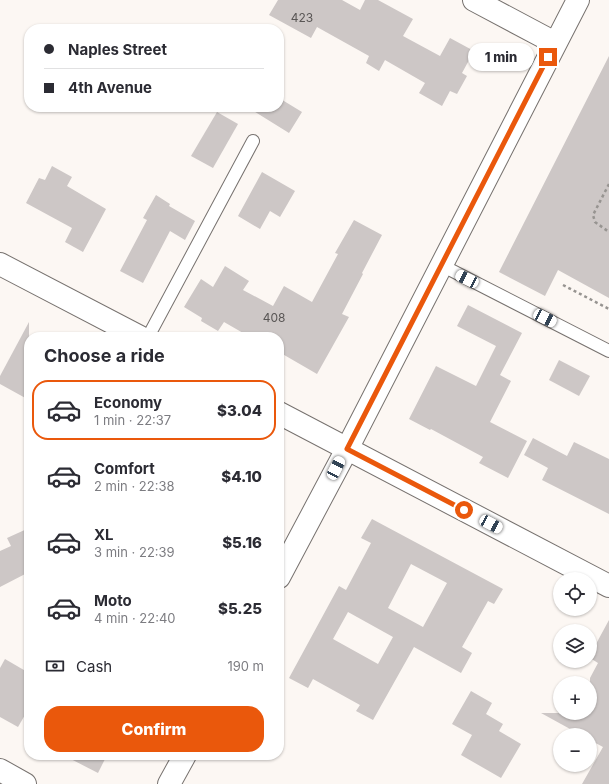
<!DOCTYPE html>
<meta charset="utf-8">
<style>
body{margin:0;font-family:Inter,sans-serif;background:#f2f2f3;color:#2b2b33;height:100vh;display:flex;flex-direction:column;font-size:15px;white-space:nowrap}
*{box-sizing:border-box;margin:0}
p{font-size:13px;color:#7c7c81}
.icon{flex:none;width:22px;height:22px;fill:none;stroke:currentColor;stroke-width:2;stroke-linecap:round;stroke-linejoin:round}
.map{position:relative;flex:1;overflow:hidden}
.drawer{position:absolute;left:24px;top:332px;width:260px;height:428px;display:flex;flex-direction:column;background:#fff;border-radius:16px;box-shadow:0 1px 3px #0004}
.drawer>*{flex:none}
.hud{position:absolute;left:24px;top:24px;width:260px;height:88px;border-radius:16px;box-shadow:0 1px 3px #0004;display:grid;align-content:center;height:88px;padding:0 20px;background:#fff}
.fabs{position:absolute;left:553px;top:572px;display:grid;gap:8px}
.fabs a{display:grid;place-items:center;width:44px;height:44px;border-radius:50%;background:#fff;box-shadow:0 1px 3px #0004;font-size:20px}
.end{position:absolute;width:18px;height:18px;margin:-9px;border:5px solid #ea580c;background:#fff;box-shadow:0 0 0 2px #fff}
.from{border-radius:50%}
.bubble{position:absolute;height:28px;border-radius:14px;background:#fff;box-shadow:0 1px 3px #0004;font-size:13px;font-weight:800;line-height:28px;text-align:center}
.car{position:absolute;width:12px;height:24px;margin:-12px -6px;border-radius:5px;box-shadow:0 0 3px 1px #0007;background:linear-gradient(#fff 24%,#345 0 40%,#fff 0 76%,#345 0 86%,#fff 0)}
.hud b{display:flex;align-items:center;gap:14px;height:38px;font-size:15px}
.hud b+b{border-top:1px solid #e1e1e2}
.hud i{width:10px;height:10px;background:#2b2b33}
ul{padding:0;list-style:none}
li{display:flex;align-items:center;gap:12px;height:60px;margin:0 8px 6px;padding:0 12px;border:2px solid transparent;border-radius:16px}
li div{flex:1}
li b{display:block;font-size:15px}
li em{font-style:normal;font-weight:800}
li.active{border-color:#ea580c}
li>.icon{width:36px;height:36px;stroke-width:1.5}
h2{padding:0 20px;font-size:18px;line-height:48px}
.pay{display:flex;align-items:center;gap:10px;height:44px;padding:0 20px;font-size:15px}
.pay p{margin-inline-start:auto}
.cta{display:flex;gap:8px;margin-top:auto;padding:8px 20px}
.cta a{flex:1;height:46px;border-radius:16px;background:#ea580c;color:#fff;font-size:16px;font-weight:800;line-height:46px;text-align:center}
.map>svg:first-child{display:block}
</style>
<div class="map">
<svg width="609" height="784" viewBox="0 0 609 784">
<rect width="100%" height="100%" fill="#fcf7f3"/>
<!-- building -->
<g fill="#cdc7c6" fill-rule="evenodd">
<polygon points="278,0 342,0 360,10 365,0 378,0 413,19 403,36 440,56 450,38 474,51 462,73 467,76 457,94 450,91 442,106 419,93 425,83 385,60 379,71 366,63 369,56 317,27 311,38 269,15"/>
<polygon points="609,56 609,298 558,270 545,296 499,272"/>
<polygon points="279,98 302,112 289,133 247,107 279,107"/>
<polygon points="217,112 238,124 213,168 191,156"/>
<polygon points="52,166 72,177 67,186 106,209 83,252 65,242 72,228 26,203 39,178 45,180"/>
<polygon points="262,172 295,191 280,217 270,211 260,229 238,216"/>
<polygon points="156,195 170,204 169,206 195,221 185,240 170,231 143,283 120,271 147,220 143,218"/>
<polygon points="354,220 382,235 362,273 363,274 342,314 349,317 317,374 279,352 279,337 250,337 224,322 218,331 201,321 202,318 184,307 201,279 213,287 225,266 249,281 243,290 273,306 284,286 312,302 338,254 335,253"/>
<polygon points="468,305 522,333 500,375 511,381 490,422 527,441 508,478 479,463 483,457 431,429 430,430 409,419 436,366 476,386 496,346 457,326"/>
<polygon points="29,322 29,400 0,384 0,376"/>
<polygon points="559,360 590,376 579,396 549,380"/>
<polygon points="533,438 567,456 574,442 609,459 609,514 542,480 548,468 524,455"/>
<path d="M 372,519 L 503,589 L 494,604 L 488,601 L 462,647 L 472,653 L 461,673 L 414,647 L 373,720 L 356,711 L 360,705 L 313,679 L 308,688 L 289,678 L 339,586 L 346,590 L 371,543 L 361,538 ZM 411,564 L 447,583 L 423,627 L 388,608 ZM 348,612 L 393,637 L 378,664 L 333,639 Z"/>
<polygon points="29,528 29,572 0,587 0,551 11,546 7,538"/>
<polygon points="609,620 609,784 582,784 603,747 590,740 590,735 581,735 541,713 590,713 590,678 598,663 590,658 590,655"/>
<polygon points="5,659 29,673 29,708 18,727 0,717 0,668"/>
<polygon points="471,691 492,703 486,714 503,724 499,731 521,744 501,778 461,755 472,735 452,724"/>
<polygon points="63,755 107,755 98,773"/>
</g>
<g fill="none" stroke-linecap="round" stroke-linejoin="round">
<defs>
<g id="service">
<polyline points="441,265 609,351"/>
<polyline points="148,337 253,141"/>
</g>
<g id="minor">
<polyline points="474,0 555,43"/>
<polyline points="0,770 25,784"/>
</g>
<g id="tertiary">
<polyline points="0,264 140,337"/>
<polyline points="279,413 609,586"/>
</g>
<g id="primary">
<polyline points="279,577 347,449 578,0"/>
<polyline points="169,784 185,755"/>
</g>
</defs>
<!-- service casing -->
<use href="#service" stroke="#77726f" stroke-width="14"/>
<!-- minor casing -->
<use href="#minor" stroke="#77726f" stroke-width="24"/>
<!-- tertiary casing -->
<use href="#tertiary" stroke="#77726f" stroke-width="24"/>
<!-- primary casing -->
<use href="#primary" stroke="#77726f" stroke-width="24"/>
<!-- path -->
<g stroke="#979491" stroke-width="2.5" stroke-dasharray="3 3" stroke-linecap="butt">
<polyline points="609,184 593,215 595,222 609,232"/>
<polyline points="563,285 609,309"/>
</g>
<!-- service -->
<use href="#service" stroke="#fff" stroke-width="12"/>
<!-- minor -->
<use href="#minor" stroke="#fff" stroke-width="22"/>
<!-- tertiary -->
<use href="#tertiary" stroke="#fff" stroke-width="22"/>
<!-- primary -->
<use href="#primary" stroke="#fff" stroke-width="22"/>
</g>
<g fill="none" stroke-linecap="round" stroke-linejoin="round">
<!-- route -->
<polyline stroke="#ea580c" stroke-width="5" points="464,510 347,449 548,57"/>
</g>
<g text-anchor="middle" dominant-baseline="central" stroke-width="3.5" stroke-linejoin="round" paint-order="stroke">
<!-- number labels -->
<g font-size="12" fill="#595655">
<text x="302" y="17">423</text>
<text x="274" y="317">408</text>
</g>
</g>
</svg>
<div class="fabs">
<a><svg class="icon" aria-label="locate" viewBox="0 0 24 24"><circle cx="12" cy="12" r="6"/><path d="M12 2v4M12 18v4M2 12h4M18 12h4"/></svg></a>
<a><svg class="icon" aria-label="layers" viewBox="0 0 24 24"><path d="M12 4l9 5-9 5-9-5zM3 14l9 5 9-5"/></svg></a>
<a>+</a>
<a>−</a>
</div>
<i class="end from" style="left:464px;top:510px"></i>
<i class="end" style="left:548px;top:57px"></i>
<div class="bubble" style="left:468px;top:43px;width:66px">1 min</div>
<i class="car" style="left:467px;top:279px;rotate:297deg"></i>
<i class="car" style="left:545px;top:318px;rotate:117deg"></i>
<i class="car" style="left:336px;top:468px;rotate:27deg"></i>
<i class="car" style="left:491px;top:524px;rotate:118deg"></i>
<div class="hud">
<b><i class="from"></i>Naples Street</b>
<b><i></i>4th Avenue</b>
</div>
<section class="drawer">
<h2>Choose a ride</h2>
<ul>
<li class="active"><svg class="icon" aria-label="car" viewBox="0 0 24 24"><path d="M5 17H2v-5l4-1 3-4h7l3 4 3 1v5h-3M9 17h6M6 11h13"/><circle cx="7" cy="17" r="2"/><circle cx="17" cy="17" r="2"/></svg><div><b>Economy</b><p>1 min · 22:37</p></div><em>$3.04</em></li>
<li><svg class="icon" aria-label="car" viewBox="0 0 24 24"><path d="M5 17H2v-5l4-1 3-4h7l3 4 3 1v5h-3M9 17h6M6 11h13"/><circle cx="7" cy="17" r="2"/><circle cx="17" cy="17" r="2"/></svg><div><b>Comfort</b><p>2 min · 22:38</p></div><em>$4.10</em></li>
<li><svg class="icon" aria-label="car" viewBox="0 0 24 24"><path d="M5 17H2v-5l4-1 3-4h7l3 4 3 1v5h-3M9 17h6M6 11h13"/><circle cx="7" cy="17" r="2"/><circle cx="17" cy="17" r="2"/></svg><div><b>XL</b><p>3 min · 22:39</p></div><em>$5.16</em></li>
<li><svg class="icon" aria-label="car" viewBox="0 0 24 24"><path d="M5 17H2v-5l4-1 3-4h7l3 4 3 1v5h-3M9 17h6M6 11h13"/><circle cx="7" cy="17" r="2"/><circle cx="17" cy="17" r="2"/></svg><div><b>Moto</b><p>4 min · 22:40</p></div><em>$5.25</em></li>
</ul>
<div class="pay"><svg class="icon" aria-label="cash" viewBox="0 0 24 24"><path d="M3 7h18v10H3z"/><circle cx="12" cy="12" r="2"/></svg>Cash<p>190 m</p></div>
<div class="cta"><a>Confirm</a></div>
</section>
</div>
